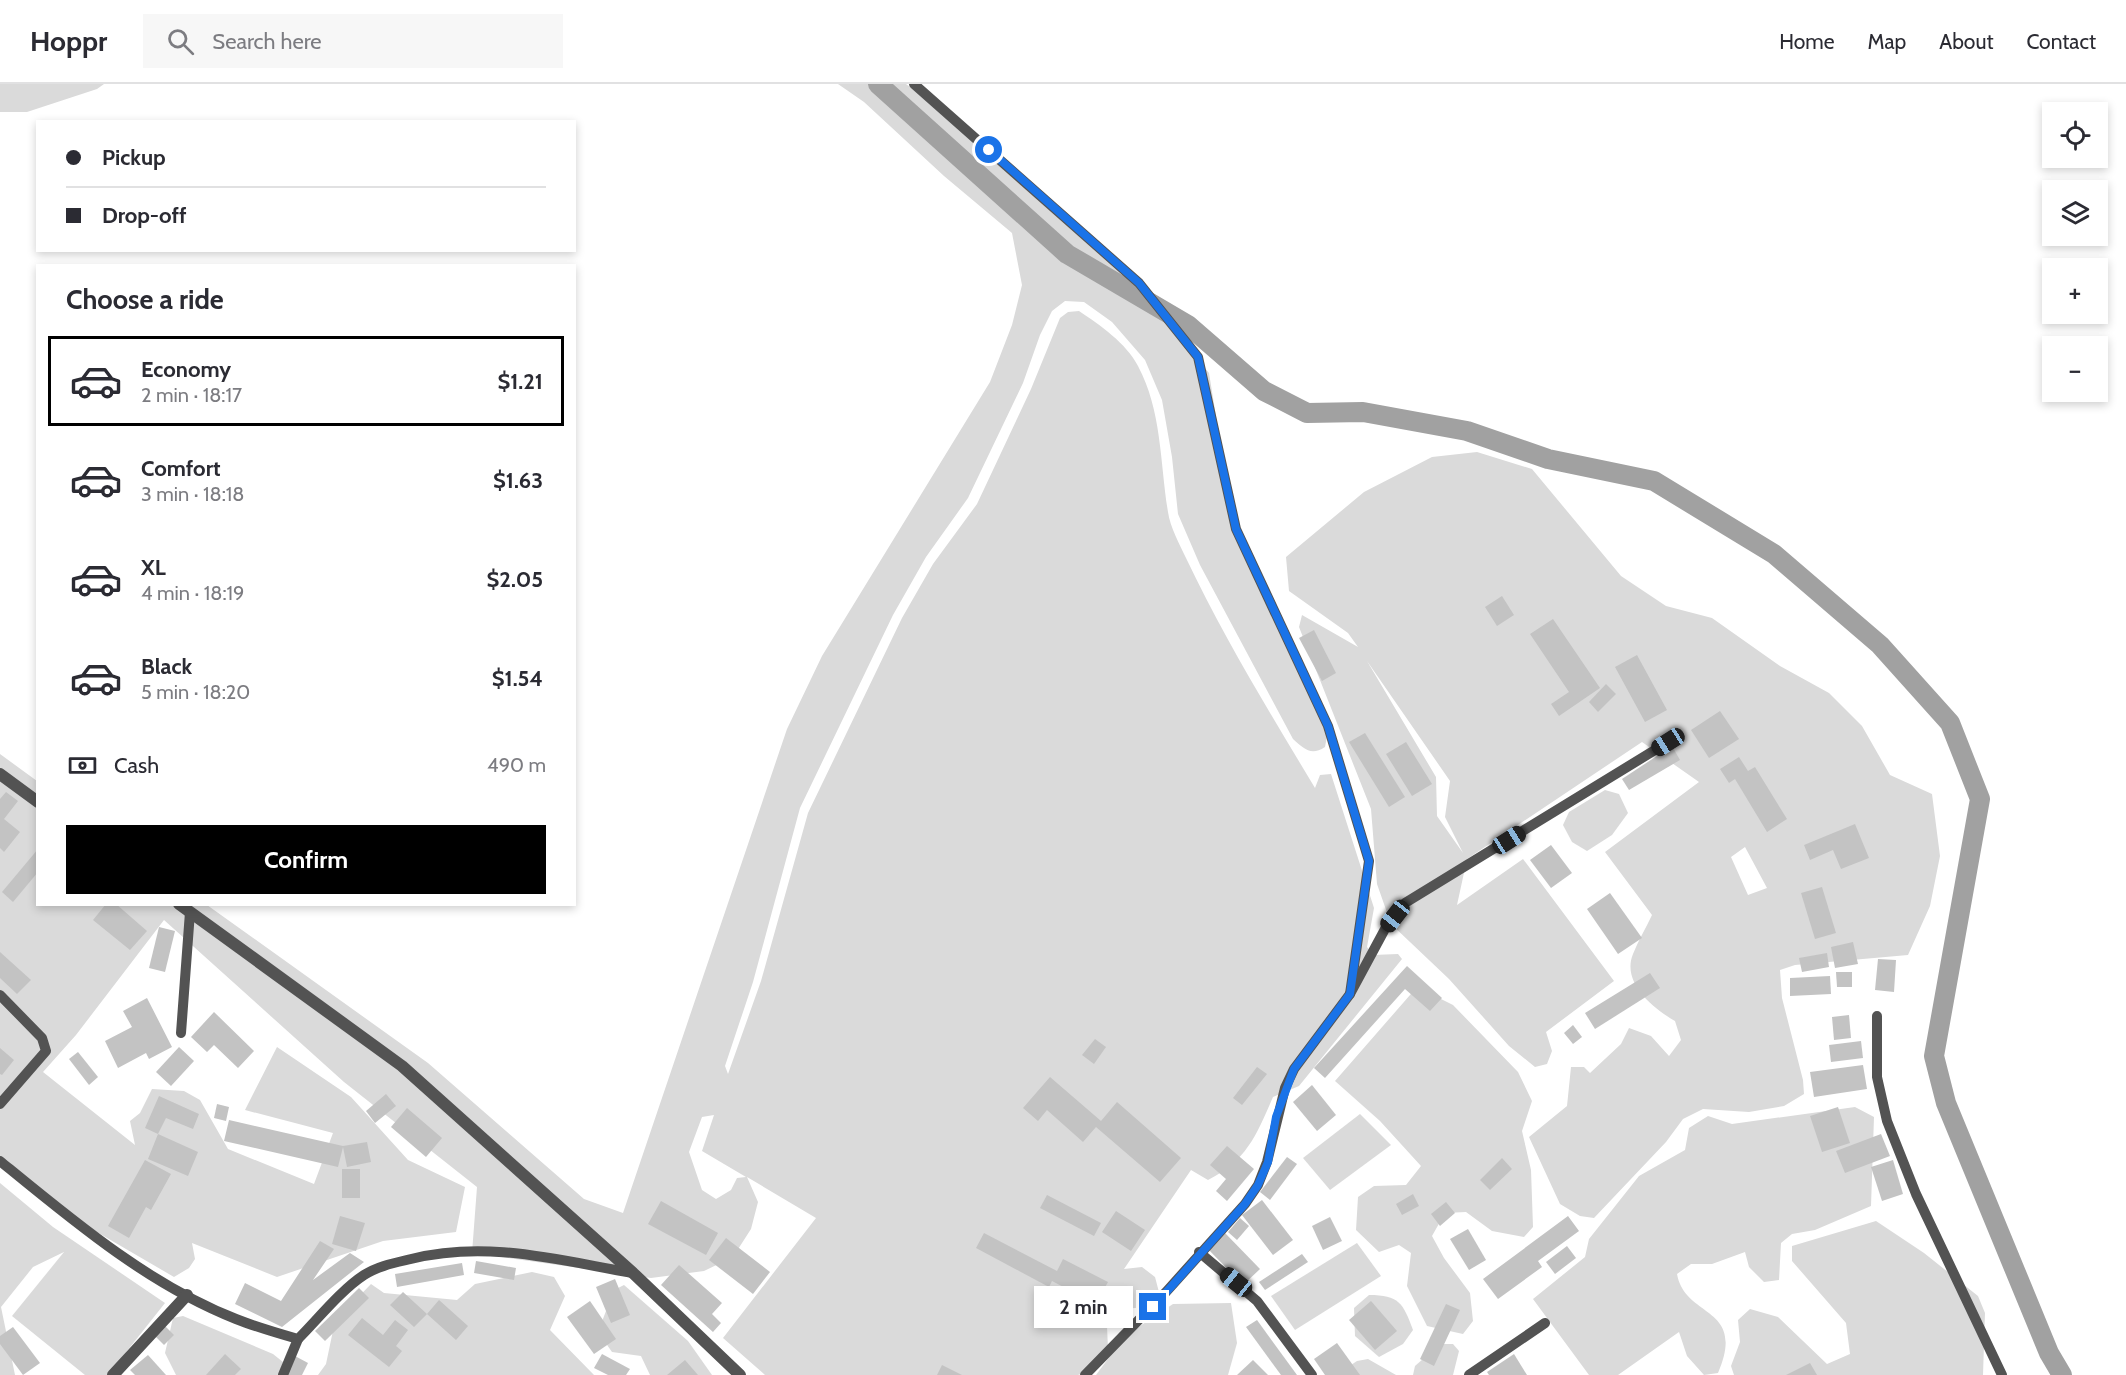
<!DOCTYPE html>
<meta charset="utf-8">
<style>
body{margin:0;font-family:Cabin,sans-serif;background:#f7f7f7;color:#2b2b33;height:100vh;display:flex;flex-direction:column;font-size:22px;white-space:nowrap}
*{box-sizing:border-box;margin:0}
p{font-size:20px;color:#7c7c81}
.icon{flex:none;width:33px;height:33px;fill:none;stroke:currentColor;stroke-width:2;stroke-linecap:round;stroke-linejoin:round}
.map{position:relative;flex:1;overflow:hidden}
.panel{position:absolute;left:36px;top:180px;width:540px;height:642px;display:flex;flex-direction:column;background:#fff;border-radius:0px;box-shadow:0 3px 9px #0003}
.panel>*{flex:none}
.hud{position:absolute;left:36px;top:36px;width:540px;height:132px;border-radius:0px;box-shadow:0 3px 9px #0003;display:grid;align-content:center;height:132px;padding:0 30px;background:#fff}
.fabs{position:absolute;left:2042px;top:18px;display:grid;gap:12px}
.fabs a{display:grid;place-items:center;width:66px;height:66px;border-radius:0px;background:#fff;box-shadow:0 3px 9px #0003;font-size:30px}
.end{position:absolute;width:27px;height:27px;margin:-14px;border:8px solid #1a73e8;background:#fff;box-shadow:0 0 0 3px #fff}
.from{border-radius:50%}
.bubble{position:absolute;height:42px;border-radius:0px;background:#fff;box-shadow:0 3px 9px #0003;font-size:20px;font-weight:700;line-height:42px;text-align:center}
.car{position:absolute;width:18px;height:36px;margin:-18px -9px;border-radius:8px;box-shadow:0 0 4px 2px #0007;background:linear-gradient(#222 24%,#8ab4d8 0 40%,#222 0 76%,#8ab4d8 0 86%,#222 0)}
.hud b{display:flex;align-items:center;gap:21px;height:57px;font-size:22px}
.hud b+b{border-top:2px solid #e1e1e2}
.hud i{width:15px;height:15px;background:#2b2b33}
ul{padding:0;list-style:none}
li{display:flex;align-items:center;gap:18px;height:90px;margin:0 12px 9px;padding:0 18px;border:3px solid transparent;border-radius:0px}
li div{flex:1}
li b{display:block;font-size:22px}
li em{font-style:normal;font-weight:700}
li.selected{border-color:#000}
li>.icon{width:54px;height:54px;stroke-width:1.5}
h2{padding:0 30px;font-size:27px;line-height:72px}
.pay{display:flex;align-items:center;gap:15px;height:66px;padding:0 30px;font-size:22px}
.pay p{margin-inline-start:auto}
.primary-button{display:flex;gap:12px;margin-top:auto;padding:12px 30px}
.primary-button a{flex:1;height:69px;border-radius:0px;background:#000;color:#fff;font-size:24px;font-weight:700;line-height:69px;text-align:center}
header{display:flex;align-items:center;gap:36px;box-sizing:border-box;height:84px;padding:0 30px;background:#fff;border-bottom:2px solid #e1e1e2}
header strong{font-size:28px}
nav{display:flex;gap:33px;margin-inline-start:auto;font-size:21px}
.search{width:420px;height:54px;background:#f7f7f7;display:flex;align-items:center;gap:15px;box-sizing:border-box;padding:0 21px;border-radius:0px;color:#7c7c81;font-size:22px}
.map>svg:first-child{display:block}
</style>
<header>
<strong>Hoppr</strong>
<div class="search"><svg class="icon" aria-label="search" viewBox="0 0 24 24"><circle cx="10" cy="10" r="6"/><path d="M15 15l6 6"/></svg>Search here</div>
<nav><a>Home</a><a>Map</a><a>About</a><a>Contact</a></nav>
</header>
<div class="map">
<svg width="2126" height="1291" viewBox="0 0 2126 1291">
<rect width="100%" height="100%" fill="#fff"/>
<!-- green -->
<g fill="#dadada" fill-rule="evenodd">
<polygon points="0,0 104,0 97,5 27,28 0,28"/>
<path d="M 838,0 L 906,0 L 921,11 L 1138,203 L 1209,289 L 1235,450 L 1328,647 L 1325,663 C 1311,672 1304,665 1293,655 L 1200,481 L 1178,430 L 1172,373 L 1162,316 L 1145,276 L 1112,238 L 1084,218 L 1065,217 L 1052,227 L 1040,251 L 1023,299 L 968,414 L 926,473 L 893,531 L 800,724 L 753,898 L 725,982 L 728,990 L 761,897 L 808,729 L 902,534 L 933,480 L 977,420 L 1031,305 L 1060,234 L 1068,228 L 1079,227 C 1100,241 1126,259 1138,282 C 1162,327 1160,379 1168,428 C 1170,443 1180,461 1186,474 C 1224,554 1270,629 1315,704 L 1320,691 L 1331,690 L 1374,824 L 1367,863 L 1373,871 L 1398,870 L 1402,875 L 1299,1002 L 1273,1013 C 1256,1052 1247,1076 1208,1096 L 1191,1086 L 1124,1185 L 1142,1183 L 1155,1193 L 1160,1212 L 1150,1223 L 1120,1225 L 1107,1242 L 1108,1265 L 1091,1286 L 1078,1291 L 765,1291 L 723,1254 L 816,1134 L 747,1093 L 758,1118 L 751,1145 L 733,1173 L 704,1187 L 651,1194 L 472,1169 L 477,1103 L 344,998 L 164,836 L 76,951 L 43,988 L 135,1061 L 130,1037 L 140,1029 L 152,1005 L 184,1007 L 200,1016 L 228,1065 L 314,1100 L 333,1049 L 245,1026 L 277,963 L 351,1013 L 408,1076 L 465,1103 L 456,1148 L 383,1157 L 277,1193 L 192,1159 L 195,1175 L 189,1184 L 174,1193 L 78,1137 L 0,1073 L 0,670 L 37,697 L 38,820 L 207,821 L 428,979 L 584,1115 L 623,1129 L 787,645 L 822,572 L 990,298 L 1012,241 L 1022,201 L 1012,149 L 944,92 L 864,18 ZM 714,1031 L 702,1067 L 746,1093 L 737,1094 L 731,1106 L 716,1115 L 702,1106 L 689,1068 L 702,1033 Z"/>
<path d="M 1477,368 L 1532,385 L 1621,492 L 1666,522 L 1712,534 L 1780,582 L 1829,609 L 1862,642 L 1890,691 L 1932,710 L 1940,772 L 1930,822 L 1908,871 L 1795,881 L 1780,886 L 1782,914 L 1803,996 L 1804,1010 L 1784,1022 L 1749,1028 L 1703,1025 L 1683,1035 L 1666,1058 L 1594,1134 L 1580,1132 L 1560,1120 L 1529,1053 L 1567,1022 L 1571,983 L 1584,983 L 1590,989 L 1621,960 L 1629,944 L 1651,952 L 1669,972 L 1681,956 L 1675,937 C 1654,925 1621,899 1633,870 C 1638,857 1646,844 1652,831 L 1605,768 L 1699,698 L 1642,658 L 1467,775 L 1457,821 L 1523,775 L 1614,897 L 1546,948 L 1552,967 L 1547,980 L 1535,983 L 1509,962 L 1449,895 L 1391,840 L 1377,800 L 1371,725 L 1299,543 L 1302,531 L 1358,563 L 1348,549 L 1289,507 L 1286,473 L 1364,408 L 1432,373 ZM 1367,577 L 1450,697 L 1445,733 L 1463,769 L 1437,732 L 1436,693 ZM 1745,763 L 1767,804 L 1748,811 L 1731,773 Z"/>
<polygon points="1605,706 1619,710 1628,729 1612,751 1587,767 1572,758 1563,741 1569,728"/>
<polygon points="1417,903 1453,921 1518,988 1532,1017 1522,1047 1531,1086 1533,1143 1524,1153 1492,1147 1466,1128 1445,1129 1432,1152 1444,1174 1470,1209 1473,1237 1463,1250 1427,1242 1407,1202 1411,1169 1399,1161 1379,1168 1356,1146 1358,1113 1374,1102 1406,1101 1421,1082 1380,1037 1335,997"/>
<path d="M 1855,1023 L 1874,1033 L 1871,1122 L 1815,1146 L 1792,1150 L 1781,1159 L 1779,1196 L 1764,1198 L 1749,1183 L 1745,1168 L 1712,1180 L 1691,1180 L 1677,1190 C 1685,1235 1747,1221 1718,1289 L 1704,1291 L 1687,1272 L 1679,1248 L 1618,1291 L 1589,1291 L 1533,1215 L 1585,1173 L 1589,1155 L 1639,1092 L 1685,1066 L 1689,1044 L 1708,1032 L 1732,1040 Z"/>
<polygon points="1360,1030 1391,1061 1330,1106 1303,1074"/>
<polygon points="0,1099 53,1143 165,1219 108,1291 85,1291 12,1232 64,1168 33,1183 1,1223 15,1291 0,1291"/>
<polygon points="1876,1137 1924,1169 1978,1212 1985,1229 1983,1291 1734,1291 1731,1282 1740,1258 1738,1236 1750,1225 1778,1233 1827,1280 1850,1270 1846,1239 1792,1177 1792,1162"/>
<polygon points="1357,1159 1381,1192 1295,1246 1271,1212"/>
<polygon points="532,1188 554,1193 565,1212 550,1246 594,1291 318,1291 326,1280 335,1237 371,1200 384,1209 457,1216 475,1200"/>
<polygon points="624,1201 688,1257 712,1291 650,1291 641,1272 612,1268 598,1248 614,1206"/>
<path d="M 1369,1211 C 1399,1211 1403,1219 1413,1246 L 1403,1260 L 1379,1273 L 1355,1252 L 1354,1224 Z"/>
<polygon points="1231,1219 1237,1259 1228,1291 1096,1291 1125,1252 1173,1220"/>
<polygon points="183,1232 273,1270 283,1278 281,1291 176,1291 165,1269 173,1234"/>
<polygon points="1440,1260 1453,1260 1459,1267 1453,1291 1413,1291 1415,1282"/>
<polygon points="1368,1275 1396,1291 1336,1291 1357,1277"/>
</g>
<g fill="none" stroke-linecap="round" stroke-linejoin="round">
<!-- canal -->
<polyline stroke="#a1a1a1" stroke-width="20" points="878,0 1067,170 1188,241 1264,307 1307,329 1363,328 1467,347 1548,375 1654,397 1774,470 1880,561 1950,639 1980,715 1934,972 1946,1019 2049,1269 2062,1291"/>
</g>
<!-- building -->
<g fill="#c3c3c3">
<polygon points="1502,512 1514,531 1497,542 1485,523"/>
<polygon points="1553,535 1600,604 1559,632 1551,620 1569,608 1530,550"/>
<polygon points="1314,546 1336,589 1322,597 1299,554"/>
<polygon points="1637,571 1667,626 1645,638 1615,583"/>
<polygon points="1606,600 1616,610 1598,628 1589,618"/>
<polygon points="1720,627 1739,655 1709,674 1691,646"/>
<polygon points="1365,649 1405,713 1389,723 1349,658"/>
<polygon points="1406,658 1432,700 1412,712 1386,670"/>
<polygon points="1672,662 1680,676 1629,706 1622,695"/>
<polygon points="1739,673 1748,687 1755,683 1787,735 1767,748 1735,695 1729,699 1720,685"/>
<polygon points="6,708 18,717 4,735 20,748 4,768 0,764 0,715"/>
<polygon points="1855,740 1869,774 1841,785 1833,766 1810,776 1804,761"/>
<polygon points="1551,761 1572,789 1551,804 1530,776"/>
<polygon points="38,765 38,788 13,818 2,808"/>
<polygon points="1822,803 1836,849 1815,855 1801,809"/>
<polygon points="1610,809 1642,854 1618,870 1587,825"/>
<polygon points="106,820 116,820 147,847 130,866 93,836"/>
<polygon points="159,843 175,847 165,888 149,884"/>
<polygon points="1853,858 1858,880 1835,884 1831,863"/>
<polygon points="0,868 31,896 17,910 0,894"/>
<polygon points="1827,869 1829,883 1802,888 1799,874"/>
<polygon points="1878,875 1896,876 1894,908 1875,906"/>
<polygon points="1407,882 1442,914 1430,927 1405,905 1325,994 1314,984"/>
<polygon points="1836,888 1852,888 1852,903 1837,903"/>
<polygon points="1650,889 1660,904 1595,945 1585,929"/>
<polygon points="1830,892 1831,910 1790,912 1790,894"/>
<polygon points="147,914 172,963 149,975 146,969 118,984 105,957 132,943 123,927"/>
<polygon points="214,928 254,967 238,984 214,961 207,968 191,953"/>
<polygon points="1849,931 1851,954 1834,956 1832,933"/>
<polygon points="1573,941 1582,953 1573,960 1564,949"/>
<polygon points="1095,955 1106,963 1094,980 1082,971"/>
<polygon points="1861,957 1863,974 1831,978 1829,961"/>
<polygon points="179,963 194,977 171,1002 156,988"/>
<polygon points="0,964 14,976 2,991 0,990"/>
<polygon points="78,968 98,993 89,1001 69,975"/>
<polygon points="1863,981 1867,1005 1814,1013 1810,988"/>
<polygon points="1257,983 1267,990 1242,1021 1233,1014"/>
<polygon points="1050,993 1101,1037 1117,1018 1181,1074 1160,1098 1096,1043 1083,1058 1047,1026 1038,1037 1023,1024"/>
<polygon points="1312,1001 1336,1031 1317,1047 1293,1018"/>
<polygon points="386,1010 396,1022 375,1039 366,1027"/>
<polygon points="159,1012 199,1030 193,1045 166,1034 158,1050 145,1044"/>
<polygon points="217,1020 229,1023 226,1037 214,1034"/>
<polygon points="1838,1023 1850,1059 1822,1068 1810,1032"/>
<polygon points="407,1024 442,1054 426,1073 391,1043"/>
<polygon points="229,1036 343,1062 367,1058 371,1078 347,1083 343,1063 338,1083 224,1057"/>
<polygon points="158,1050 198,1068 188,1092 148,1075"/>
<polygon points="1881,1050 1890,1072 1845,1089 1836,1067"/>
<polygon points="1227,1062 1254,1085 1227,1117 1216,1107 1226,1095 1210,1081"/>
<polygon points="1287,1073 1297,1080 1270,1116 1260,1108"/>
<polygon points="1502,1074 1512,1085 1490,1106 1480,1096"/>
<polygon points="145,1076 171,1090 151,1126 146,1123 129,1154 108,1142"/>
<polygon points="1893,1076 1903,1110 1882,1117 1871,1083"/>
<rect x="342" y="1085" width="18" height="29"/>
<polygon points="1413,1110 1419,1122 1402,1131 1396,1120"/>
<polygon points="1047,1111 1101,1139 1094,1152 1040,1124"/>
<polygon points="1262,1116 1293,1156 1273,1171 1242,1131"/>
<polygon points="661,1117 718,1149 706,1171 648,1140"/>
<polygon points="1446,1118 1455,1129 1440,1142 1431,1130"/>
<polygon points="1116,1127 1145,1146 1131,1167 1102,1148"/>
<polygon points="340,1132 365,1139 356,1167 332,1160"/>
<polygon points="1568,1132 1579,1147 1538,1177 1542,1183 1498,1215 1483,1195"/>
<polygon points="1330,1133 1342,1157 1323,1166 1312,1142"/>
<polygon points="1240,1134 1249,1142 1237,1156 1228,1148"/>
<polygon points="1468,1145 1486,1176 1469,1186 1450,1155"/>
<polygon points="984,1149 1057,1187 1063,1175 1108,1198 1096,1220 1052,1197 1049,1203 976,1164"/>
<polygon points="1225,1149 1260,1185 1243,1201 1208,1165"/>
<polygon points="726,1154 770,1188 753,1210 709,1176"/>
<polygon points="320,1157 334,1165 313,1196 350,1169 364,1178 282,1243 235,1220 245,1199 281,1217"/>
<polygon points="1567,1162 1576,1174 1555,1190 1546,1178"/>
<polygon points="1302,1170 1308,1178 1265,1206 1259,1198"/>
<polygon points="476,1177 516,1184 514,1196 474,1189"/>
<polygon points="462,1179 464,1191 397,1203 395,1190"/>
<polygon points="679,1181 722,1219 712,1230 721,1239 713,1248 661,1201"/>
<polygon points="615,1195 630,1231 611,1239 596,1203"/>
<polygon points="359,1204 369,1214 325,1257 315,1247"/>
<polygon points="403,1208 427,1230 439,1216 468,1242 456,1256 427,1230 414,1243 390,1221"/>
<polygon points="590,1217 616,1255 594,1270 567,1233"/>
<polygon points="1371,1217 1397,1247 1375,1266 1349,1236"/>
<polygon points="1446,1220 1460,1226 1434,1282 1420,1275"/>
<polygon points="362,1234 383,1251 395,1236 408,1246 396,1262 402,1267 389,1283 348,1251"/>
<polygon points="1257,1236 1297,1291 1281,1291 1246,1243"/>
<polygon points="163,1240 174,1251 164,1261 153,1250"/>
<polygon points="13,1243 40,1279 23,1291 0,1260 0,1252"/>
<polygon points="1337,1259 1360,1291 1325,1291 1314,1275"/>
<polygon points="225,1270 241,1285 235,1291 206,1291"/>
<polygon points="602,1270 630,1285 626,1291 608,1291 594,1284"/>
<polygon points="1514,1270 1527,1291 1489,1291 1487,1288"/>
<polygon points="148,1271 166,1291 135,1291 130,1286"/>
<polygon points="295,1272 308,1279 302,1291 285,1291"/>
<polygon points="685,1276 698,1291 667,1291"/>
<polygon points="1253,1276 1268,1291 1237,1291"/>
<polygon points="1810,1279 1817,1291 1786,1291"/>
<polygon points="942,1281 962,1291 937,1291"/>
</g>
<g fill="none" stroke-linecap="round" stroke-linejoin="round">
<!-- service -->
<g stroke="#535353" stroke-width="10">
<polyline points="914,0 1139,199 1198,273 1236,445 1328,642 1369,777 1350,910"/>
<polyline points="0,911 42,954 46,967 0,1020"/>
<polyline points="1877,932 1877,993 1887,1037 1916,1110 2002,1291"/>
<polyline points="181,949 190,828"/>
<path d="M 0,1077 C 72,1136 149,1201 236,1235 C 256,1243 277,1249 298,1255 C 317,1236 341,1206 364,1191 C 378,1182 394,1179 411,1175 C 487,1156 557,1176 633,1189"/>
<polyline points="1199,1168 1257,1217 1312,1291"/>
<polyline points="283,1291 298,1255"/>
<polyline points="1085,1291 1166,1208 1245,1120 1258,1101 1267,1078 1285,1004 1294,985 1350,910 1385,845 1405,819 1668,658"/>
<polyline points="1469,1291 1545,1239"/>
</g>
<!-- minor -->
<polyline stroke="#535353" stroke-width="12" points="113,1291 187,1211"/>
<!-- tertiary -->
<g stroke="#535353" stroke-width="12">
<polyline points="0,690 38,718"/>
<polyline points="179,820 402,982 633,1189 740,1291"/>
</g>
</g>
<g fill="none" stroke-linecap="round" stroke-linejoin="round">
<!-- route -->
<polyline stroke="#1a73e8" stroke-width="8" points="989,66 1139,199 1198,273 1236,445 1328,642 1369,777 1350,910 1294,985 1276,1033 1268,1078 1258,1101 1245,1120 1153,1223"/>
</g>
</svg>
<div class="fabs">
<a><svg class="icon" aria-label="locate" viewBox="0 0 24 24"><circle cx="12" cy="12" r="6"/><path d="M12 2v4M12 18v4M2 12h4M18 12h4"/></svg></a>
<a><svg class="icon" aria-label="layers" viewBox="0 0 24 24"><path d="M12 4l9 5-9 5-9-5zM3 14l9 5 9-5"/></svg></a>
<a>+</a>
<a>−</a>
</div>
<i class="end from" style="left:989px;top:66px"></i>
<i class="end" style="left:1153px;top:1223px"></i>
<div class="bubble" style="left:1034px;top:1202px;width:99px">2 min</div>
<i class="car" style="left:1668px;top:658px;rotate:238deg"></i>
<i class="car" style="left:1509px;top:756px;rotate:58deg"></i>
<i class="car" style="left:1395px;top:832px;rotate:218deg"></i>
<i class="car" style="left:1236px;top:1198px;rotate:309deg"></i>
<div class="hud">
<b><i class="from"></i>Pickup</b>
<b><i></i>Drop-off</b>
</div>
<section class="panel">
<h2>Choose a ride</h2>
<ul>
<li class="selected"><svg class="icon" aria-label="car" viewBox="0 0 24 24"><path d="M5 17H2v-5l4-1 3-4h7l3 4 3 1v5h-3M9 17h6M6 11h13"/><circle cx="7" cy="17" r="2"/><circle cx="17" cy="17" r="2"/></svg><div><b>Economy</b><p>2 min · 18:17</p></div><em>$1.21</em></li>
<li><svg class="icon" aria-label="car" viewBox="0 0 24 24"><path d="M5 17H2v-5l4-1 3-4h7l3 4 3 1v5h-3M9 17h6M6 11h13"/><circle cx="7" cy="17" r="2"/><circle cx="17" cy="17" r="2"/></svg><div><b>Comfort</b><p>3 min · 18:18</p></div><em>$1.63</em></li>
<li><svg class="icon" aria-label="car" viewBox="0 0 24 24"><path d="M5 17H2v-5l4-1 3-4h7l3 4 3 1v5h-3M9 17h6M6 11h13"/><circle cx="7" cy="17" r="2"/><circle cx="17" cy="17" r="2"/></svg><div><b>XL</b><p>4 min · 18:19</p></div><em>$2.05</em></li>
<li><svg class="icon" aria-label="car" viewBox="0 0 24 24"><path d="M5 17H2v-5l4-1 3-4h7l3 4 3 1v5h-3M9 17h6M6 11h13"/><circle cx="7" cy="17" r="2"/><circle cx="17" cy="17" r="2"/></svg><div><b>Black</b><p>5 min · 18:20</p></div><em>$1.54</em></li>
</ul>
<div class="pay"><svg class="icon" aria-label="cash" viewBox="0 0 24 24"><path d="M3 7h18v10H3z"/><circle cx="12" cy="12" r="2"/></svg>Cash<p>490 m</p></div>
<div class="primary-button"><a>Confirm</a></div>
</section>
</div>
